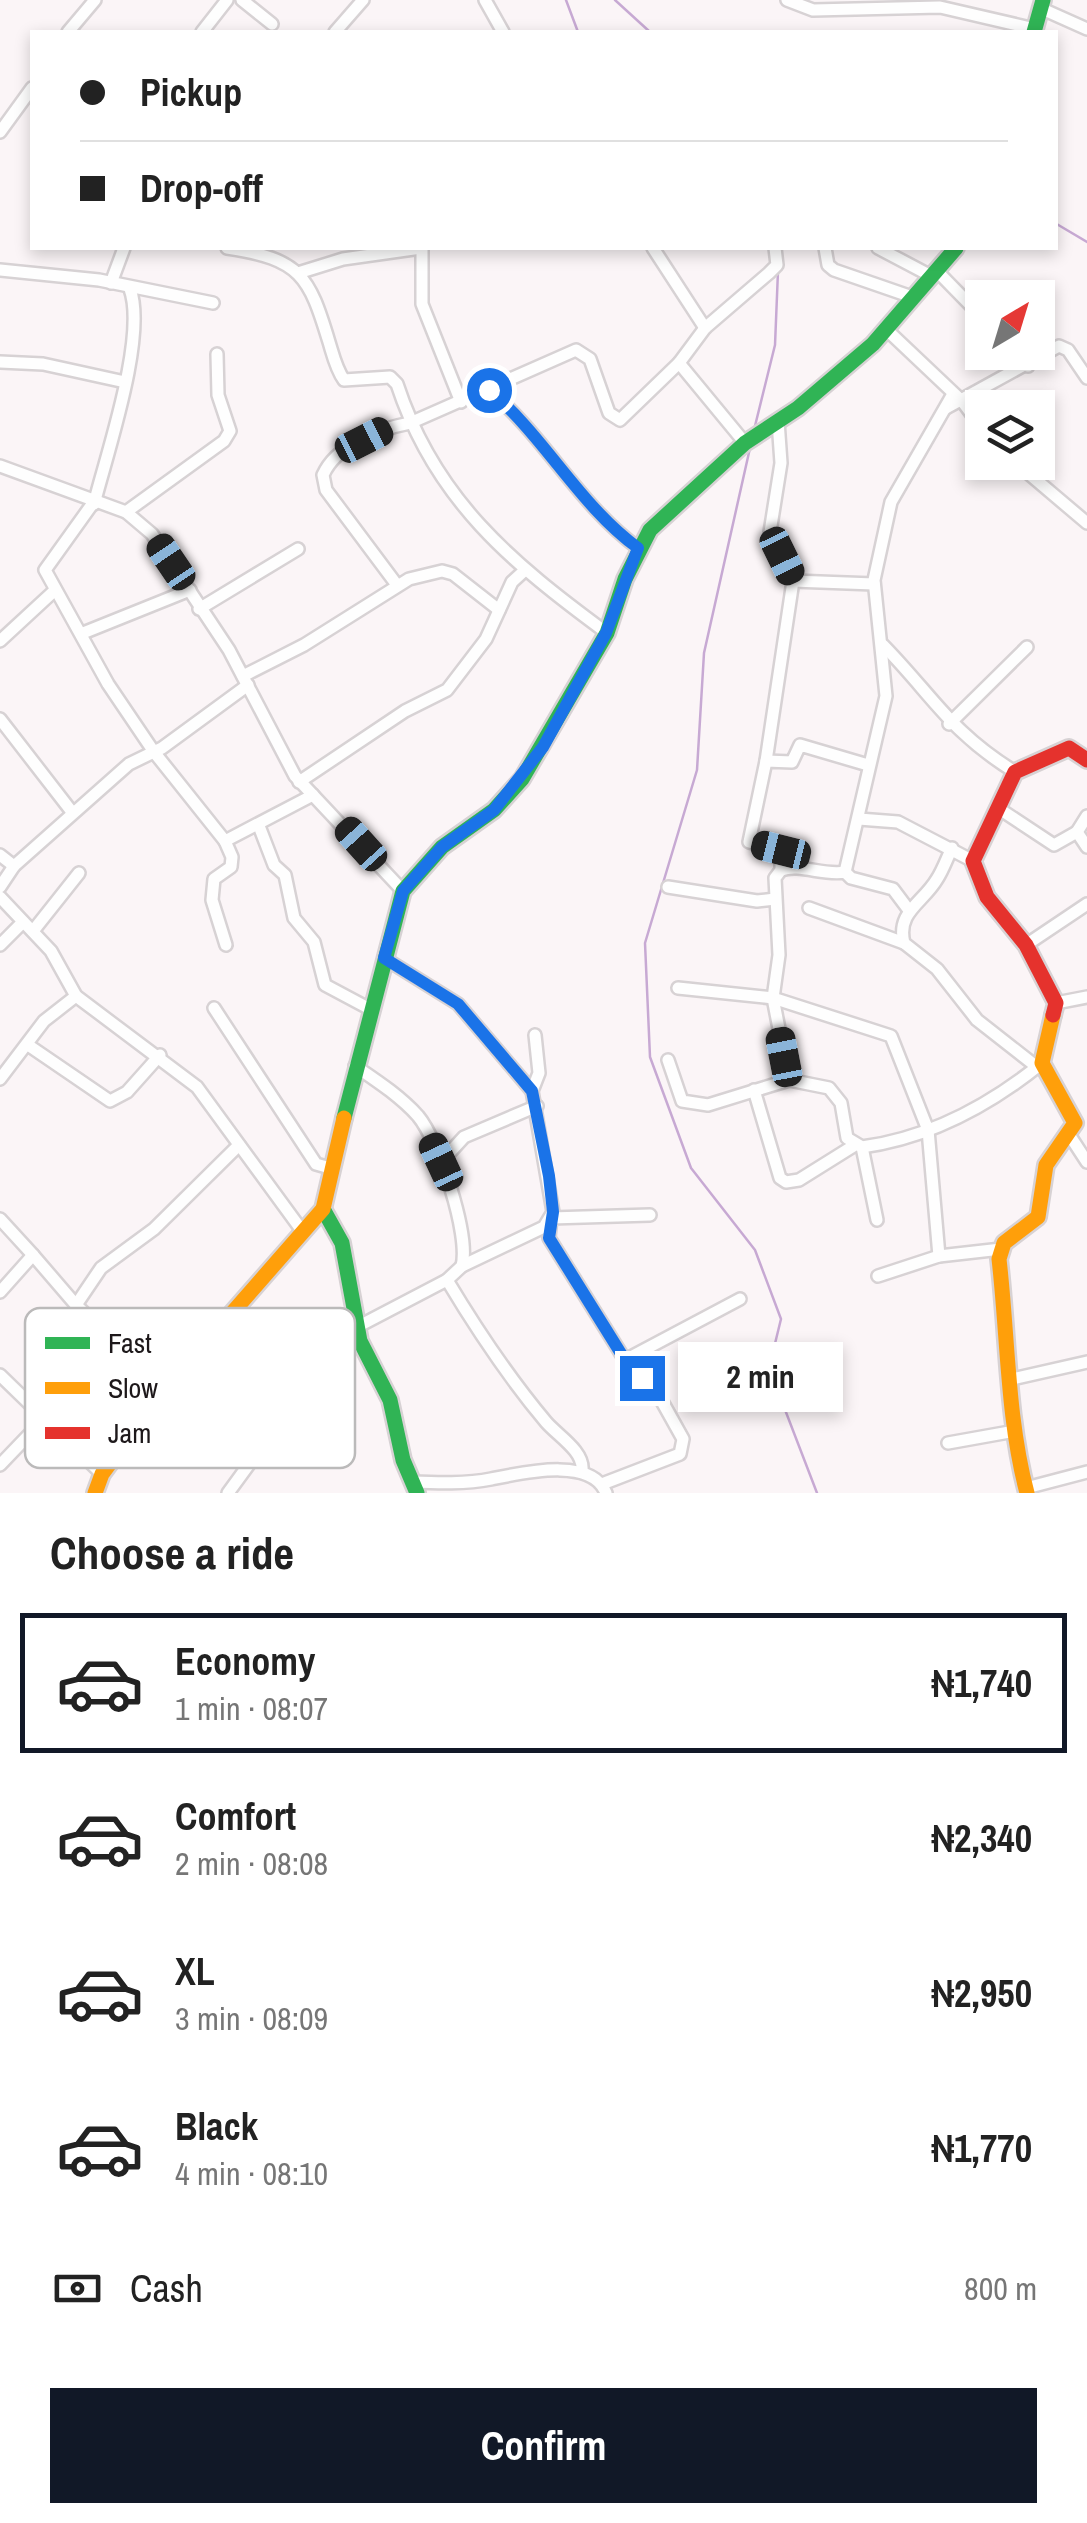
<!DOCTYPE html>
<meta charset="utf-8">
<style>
body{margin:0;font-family:"Archivo Narrow",sans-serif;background:#f2f2f2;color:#222;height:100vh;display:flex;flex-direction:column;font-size:38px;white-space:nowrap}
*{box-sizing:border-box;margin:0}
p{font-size:32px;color:#767676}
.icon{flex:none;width:55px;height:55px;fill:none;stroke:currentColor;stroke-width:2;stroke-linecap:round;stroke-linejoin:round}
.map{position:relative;height:1493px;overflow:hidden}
.drawer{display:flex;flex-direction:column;background:#fff;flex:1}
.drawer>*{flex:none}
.guide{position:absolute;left:30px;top:30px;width:1028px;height:220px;border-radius:0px;box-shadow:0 5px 15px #0003;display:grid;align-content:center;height:220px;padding:0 50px;background:#fff}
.needle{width:65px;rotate:38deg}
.tools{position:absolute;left:965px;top:280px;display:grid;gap:20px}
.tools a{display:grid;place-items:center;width:90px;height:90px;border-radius:0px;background:#fff;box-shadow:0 5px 15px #0003;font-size:50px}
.end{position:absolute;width:45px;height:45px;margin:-22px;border:12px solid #1a73e8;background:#fff;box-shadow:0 0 0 5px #fff}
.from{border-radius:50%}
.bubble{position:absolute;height:70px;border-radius:0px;background:#fff;box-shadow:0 5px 15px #0003;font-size:32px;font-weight:800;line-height:70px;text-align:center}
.car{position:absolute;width:30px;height:60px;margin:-30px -15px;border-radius:12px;box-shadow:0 0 8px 2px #0007;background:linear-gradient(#222 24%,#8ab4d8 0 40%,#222 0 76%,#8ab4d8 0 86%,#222 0)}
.guide b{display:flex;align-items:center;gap:35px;height:95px;font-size:38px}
.guide b+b{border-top:2px solid #e0e0e0}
.guide i{width:25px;height:25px;background:#222}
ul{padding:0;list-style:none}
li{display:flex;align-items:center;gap:30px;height:140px;margin:0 20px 15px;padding:0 30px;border:5px solid transparent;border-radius:0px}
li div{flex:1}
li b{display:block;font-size:38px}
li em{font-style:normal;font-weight:800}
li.active{border-color:#111827}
li>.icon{width:90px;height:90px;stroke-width:1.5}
h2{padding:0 50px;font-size:45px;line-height:120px}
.pay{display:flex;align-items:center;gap:25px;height:110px;padding:0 50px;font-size:38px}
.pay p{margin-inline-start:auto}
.primary-button{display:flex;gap:20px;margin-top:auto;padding:20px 50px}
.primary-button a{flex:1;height:115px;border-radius:0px;background:#111827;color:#fff;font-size:40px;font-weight:800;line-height:115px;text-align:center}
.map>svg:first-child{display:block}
</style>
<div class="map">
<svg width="1087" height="1493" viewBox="0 0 1087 1493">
<rect width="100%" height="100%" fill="#fbf5f7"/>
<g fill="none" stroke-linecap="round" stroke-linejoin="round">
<!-- stream -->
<g stroke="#c7a9d3" stroke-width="2.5">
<polyline points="566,0 578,32"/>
<polyline points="615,0 650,32"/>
<polyline points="1055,223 1087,242"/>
<polyline points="754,430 775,345 778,271"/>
<polyline points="750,448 704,653 697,770 645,943 650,1057 691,1168 755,1250 781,1319 769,1368 817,1493"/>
</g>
<defs>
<g id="street">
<polyline points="242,0 272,24"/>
<polyline points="485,0 503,32"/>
<polyline points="787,0 813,10 940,7 1035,29"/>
<polyline points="1040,8 1087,29"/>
<polyline points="68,32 95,0"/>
<polyline points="202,32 227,0"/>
<polyline points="335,32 363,0"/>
<polyline points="0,132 32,88"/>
<path d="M 227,248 C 301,259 309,276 329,342 C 333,355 336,369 344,380 L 390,377 L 397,384 C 435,500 512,563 607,633"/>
<polyline points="422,248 422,304 461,402"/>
<polyline points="653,248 705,328"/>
<polyline points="825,248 828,265 834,270 915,298"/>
<polyline points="878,248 933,277"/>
<polyline points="0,270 99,280 213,303"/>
<polyline points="936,270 982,317"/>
<polyline points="298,273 343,259 421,248"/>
<polyline points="111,283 124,248"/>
<polyline points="887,330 962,401 982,428"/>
<polyline points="1014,352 1028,366"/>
<polyline points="0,362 43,364 125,382"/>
<polyline points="679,363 745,443"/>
<path d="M 489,390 C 545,437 579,505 638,548"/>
<polyline points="946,408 1059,346 1068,350 1087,378"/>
<polyline points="778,421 781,463 770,532 793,581 874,584"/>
<polyline points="1015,462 1087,523"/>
<polyline points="0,466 126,512 152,534 229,650 295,776 403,891"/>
<polyline points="93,503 45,570 108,684 154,752 225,841 313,795"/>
<path d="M 94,504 C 107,453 147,336 130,289"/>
<polyline points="126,512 224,441 230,431 218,395 217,354"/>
<path d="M 397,585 L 326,490 L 323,475 C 336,445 379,429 410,423 L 576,350 L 590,359 L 609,413 L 620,420 L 679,363 L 705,328 L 769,273 L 777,265 L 775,248"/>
<polyline points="199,609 298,549"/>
<polyline points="83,633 190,590"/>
<polyline points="0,641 53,592"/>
<path d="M 883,645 C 933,696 950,732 1015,772"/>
<polyline points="243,676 304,645 409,579 442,571 453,574 499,610"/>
<polyline points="0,719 72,812"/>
<polyline points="949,724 1027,647"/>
<polyline points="766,761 793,581"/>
<polyline points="299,782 405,711 447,690 486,639 512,582 524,571"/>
<polyline points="998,808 1054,845 1077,832"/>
<polyline points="1087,816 1077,832 1087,847"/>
<polyline points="859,819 898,822 973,861"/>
<polyline points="259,826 274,865 285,875 294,918 314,942 325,985 370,1009"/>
<polyline points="225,841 232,857 231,867 214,879 212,900 226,945"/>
<path d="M 952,848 C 947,858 943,870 937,879 C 923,903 896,912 904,943 L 937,969 L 977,1020 L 1037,1067"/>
<polyline points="0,855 14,866"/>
<path d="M 781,870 C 800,863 823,876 845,872 L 851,878 L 893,889 L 908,909"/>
<polyline points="845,872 886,696 874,580 891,502 953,394"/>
<polyline points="0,887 14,866 129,764 162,748 248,685"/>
<polyline points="668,887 757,901 775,899"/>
<polyline points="0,897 51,951 76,996 197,1087 303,1232"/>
<polyline points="809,908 904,943"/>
<polyline points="33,931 79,873"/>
<polyline points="0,945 23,922"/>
<polyline points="1026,945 1087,904"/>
<polyline points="384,958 458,1004 532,1091"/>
<polyline points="678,988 773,998 891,1036 928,1130 939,1256"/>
<polyline points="1056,1003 1087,997"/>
<polyline points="214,1008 316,1164 330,1168"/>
<polyline points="28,1045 110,1101 127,1092 160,1055"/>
<path d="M 668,1060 L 682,1101 L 708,1105 L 789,1080 L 829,1088 L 841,1103 L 847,1138 L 862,1147 C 929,1138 990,1105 1042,1063"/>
<path d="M 355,1066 C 377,1081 400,1096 418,1116 C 439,1141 470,1235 462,1266"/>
<polyline points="0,1079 44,1021 76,996"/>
<polyline points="789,1080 773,998 779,955 775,878 781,870 781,850 749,842 766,761 792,762 800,745 868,765"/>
<polyline points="754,1090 780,1178 786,1182 799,1180 855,1145"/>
<polyline points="1070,1136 1087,1162"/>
<polyline points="862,1147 877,1220"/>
<polyline points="441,1162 464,1137 537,1106"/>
<polyline points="0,1219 33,1255"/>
<polyline points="878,1276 939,1256 1001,1249"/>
<path d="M 447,1280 C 477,1330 509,1378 546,1422 C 558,1436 584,1451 582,1470"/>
<polyline points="0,1292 33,1255 76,1305 165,1389"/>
<polyline points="76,1305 101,1268 154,1229 239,1145"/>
<polyline points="625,1360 740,1299"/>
<polyline points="0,1375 102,1474"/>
<polyline points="1012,1379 1087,1362"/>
<polyline points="948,1443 1015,1431"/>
<polyline points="0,1465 45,1418"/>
<path d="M 412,1482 C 437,1483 466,1484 491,1479 C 522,1473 592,1456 606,1493"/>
<polyline points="602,1484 680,1454 683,1439 659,1396 625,1360 549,1238 551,1218 650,1215"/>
<polyline points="1026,1488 1087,1472"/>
<polyline points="228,1493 295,1401 359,1326 447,1280 462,1266 544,1227 553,1212 532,1091 539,1073 535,1035"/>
</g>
<g id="fast">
<polyline points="1034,32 1043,0"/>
<polyline points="344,1118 403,891 442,847 494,810 522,779 607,633 625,579 650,530 745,443 798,408 873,344 956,248"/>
<polyline points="323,1209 342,1243 360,1341 390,1400 403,1460 417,1493"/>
</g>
<g id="slow">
<polyline points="95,1493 102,1474 161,1394 323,1209 344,1118"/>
<path d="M 1027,1493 C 1007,1418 1008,1337 999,1259 L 1004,1243 L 1038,1217 L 1046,1165 L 1075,1123 L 1042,1063 L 1053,1015"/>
</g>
<polyline id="jam" points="1053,1015 1056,1003 1026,945 987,897 973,861 1015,772 1069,748 1087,760"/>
</defs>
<!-- street casing -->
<use href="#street" stroke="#d7d2d4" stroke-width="16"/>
<!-- fast casing -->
<use href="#fast" stroke="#d7d2d4" stroke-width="20"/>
<!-- slow casing -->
<use href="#slow" stroke="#d7d2d4" stroke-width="20"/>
<!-- jam casing -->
<use href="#jam" stroke="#d7d2d4" stroke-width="20"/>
<!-- street -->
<use href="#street" stroke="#fefefe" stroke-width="11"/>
<!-- fast -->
<use href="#fast" stroke="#30b455" stroke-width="15"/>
<!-- slow -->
<use href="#slow" stroke="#ff9f0a" stroke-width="15"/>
<!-- jam -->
<use href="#jam" stroke="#e5322d" stroke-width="15"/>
</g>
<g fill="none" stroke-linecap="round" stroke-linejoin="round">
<!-- route -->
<path stroke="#1a73e8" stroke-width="12" d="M 489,390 C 545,437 579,505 638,548 L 606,633 L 543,747 L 494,810 L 442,847 L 403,891 L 384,958 L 458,1004 L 532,1091 L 549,1176 L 553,1212 L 549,1238 L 625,1360 L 642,1378"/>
</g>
<!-- legend -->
<rect x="25" y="1308" width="330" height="160" rx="15" fill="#fff" stroke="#bbbaba" stroke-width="2.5"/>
<rect x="45" y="1337" width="45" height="12" fill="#30b455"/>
<rect x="45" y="1382" width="45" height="12" fill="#ff9f0a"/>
<rect x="45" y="1427" width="45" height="12" fill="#e5322d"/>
<g font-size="28" fill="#1d181a">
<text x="108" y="1353">Fast</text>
<text x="108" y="1398">Slow</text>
<text x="108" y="1443">Jam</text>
</g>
</svg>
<div class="tools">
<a><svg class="needle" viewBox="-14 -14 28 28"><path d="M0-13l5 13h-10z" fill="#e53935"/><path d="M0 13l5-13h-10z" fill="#767676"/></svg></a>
<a><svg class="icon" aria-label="layers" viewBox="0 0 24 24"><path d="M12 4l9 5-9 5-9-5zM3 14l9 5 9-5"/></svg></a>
</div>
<i class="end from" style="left:489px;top:390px"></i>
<i class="end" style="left:642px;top:1378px"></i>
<div class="bubble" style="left:678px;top:1342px;width:165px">2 min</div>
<i class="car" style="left:364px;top:440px;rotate:63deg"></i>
<i class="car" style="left:782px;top:556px;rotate:154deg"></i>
<i class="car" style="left:171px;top:562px;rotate:326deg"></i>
<i class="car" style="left:361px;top:844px;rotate:318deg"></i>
<i class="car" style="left:781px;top:850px;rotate:284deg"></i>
<i class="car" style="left:784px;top:1057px;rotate:349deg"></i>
<i class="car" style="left:441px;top:1162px;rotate:335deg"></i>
<div class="guide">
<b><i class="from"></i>Pickup</b>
<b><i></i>Drop-off</b>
</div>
</div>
<section class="drawer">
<h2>Choose a ride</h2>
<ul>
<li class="active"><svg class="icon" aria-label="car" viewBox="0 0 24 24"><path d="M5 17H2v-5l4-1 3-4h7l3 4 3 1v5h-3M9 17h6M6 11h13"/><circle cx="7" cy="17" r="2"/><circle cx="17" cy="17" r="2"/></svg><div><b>Economy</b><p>1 min · 08:07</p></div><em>₦1,740</em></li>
<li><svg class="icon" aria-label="car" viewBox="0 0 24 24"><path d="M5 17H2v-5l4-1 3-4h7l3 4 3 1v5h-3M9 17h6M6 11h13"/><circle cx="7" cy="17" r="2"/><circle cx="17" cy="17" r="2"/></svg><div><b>Comfort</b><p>2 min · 08:08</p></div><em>₦2,340</em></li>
<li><svg class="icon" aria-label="car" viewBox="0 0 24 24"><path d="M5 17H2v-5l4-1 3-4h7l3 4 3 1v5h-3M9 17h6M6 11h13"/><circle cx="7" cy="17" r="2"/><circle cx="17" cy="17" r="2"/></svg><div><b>XL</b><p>3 min · 08:09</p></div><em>₦2,950</em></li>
<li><svg class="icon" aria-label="car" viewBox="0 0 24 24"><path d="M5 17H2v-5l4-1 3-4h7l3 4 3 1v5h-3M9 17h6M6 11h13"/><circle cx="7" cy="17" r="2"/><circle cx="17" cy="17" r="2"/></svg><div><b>Black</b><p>4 min · 08:10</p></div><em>₦1,770</em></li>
</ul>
<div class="pay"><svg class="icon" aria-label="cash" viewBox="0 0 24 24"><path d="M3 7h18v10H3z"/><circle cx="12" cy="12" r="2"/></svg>Cash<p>800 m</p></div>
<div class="primary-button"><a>Confirm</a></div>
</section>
